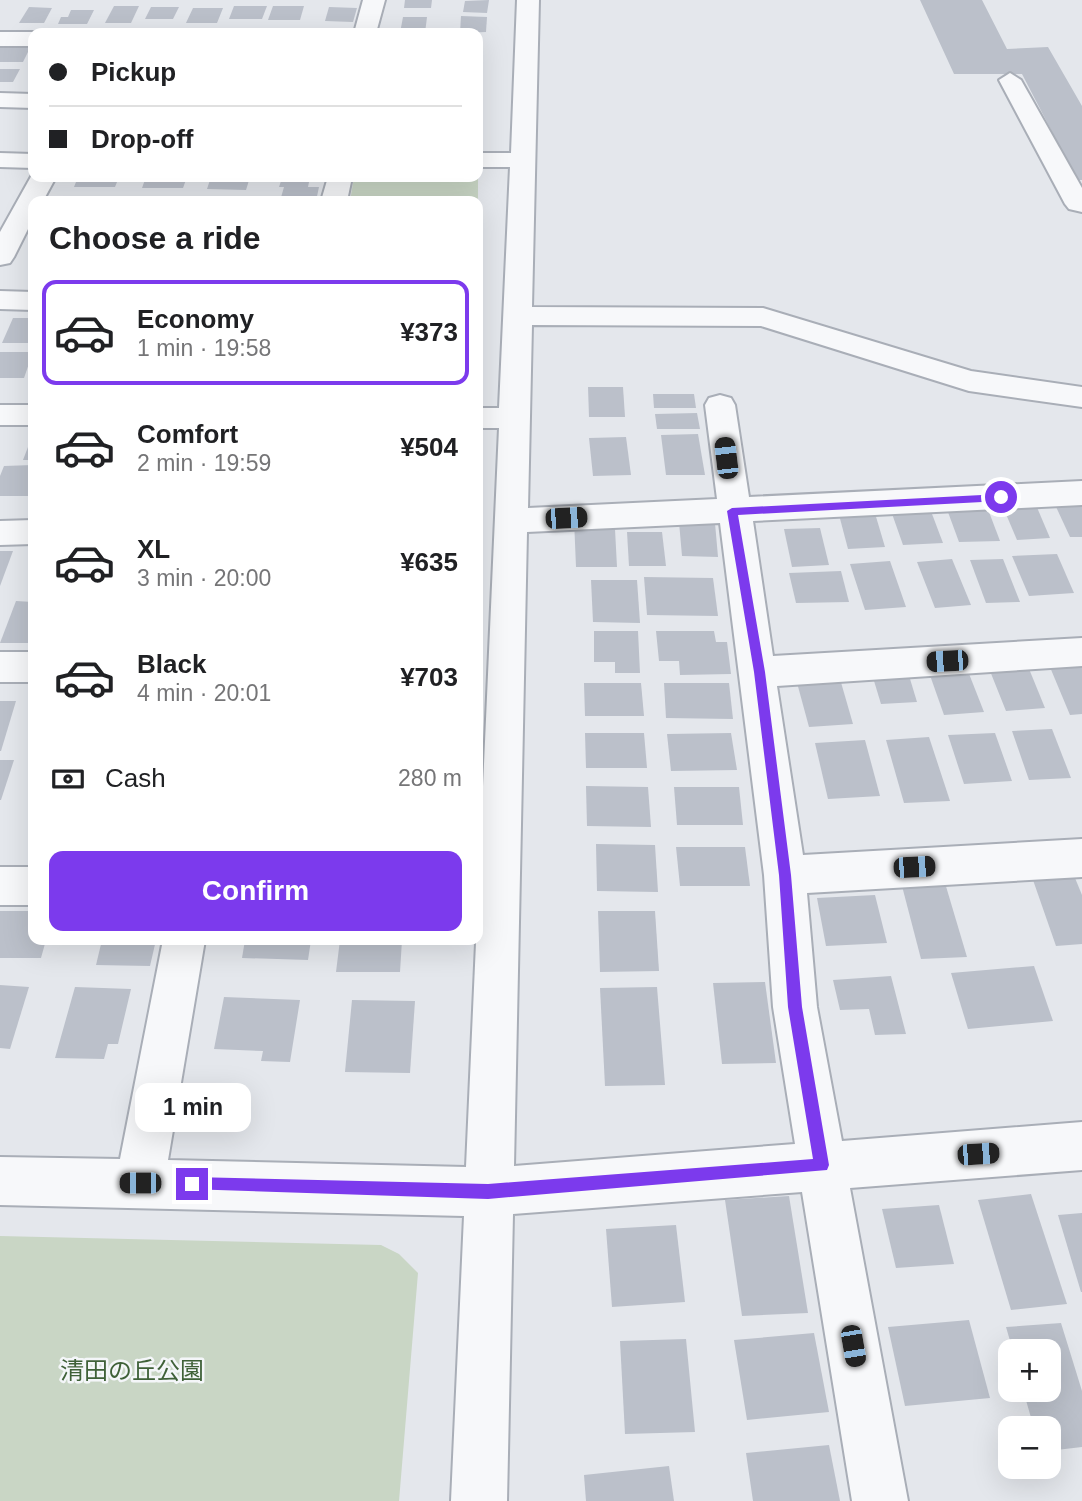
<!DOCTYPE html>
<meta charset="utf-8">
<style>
body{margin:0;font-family:Arial,"Noto Sans JP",sans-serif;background:#f2f2f2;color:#202124;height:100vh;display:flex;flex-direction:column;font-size:26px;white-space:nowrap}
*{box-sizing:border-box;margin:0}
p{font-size:23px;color:#757577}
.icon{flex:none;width:38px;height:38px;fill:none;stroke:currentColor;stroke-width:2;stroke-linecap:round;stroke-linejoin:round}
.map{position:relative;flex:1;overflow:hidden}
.side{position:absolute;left:28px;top:196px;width:455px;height:749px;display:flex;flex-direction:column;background:#fff;border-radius:14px;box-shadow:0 7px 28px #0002}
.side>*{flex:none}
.hud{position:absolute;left:28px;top:28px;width:455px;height:154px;border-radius:14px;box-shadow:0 7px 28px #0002;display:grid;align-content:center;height:154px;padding:0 21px;background:#fff}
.controls{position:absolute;left:998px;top:1339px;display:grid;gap:14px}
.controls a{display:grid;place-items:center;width:63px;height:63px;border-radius:14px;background:#fff;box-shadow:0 7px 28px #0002;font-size:35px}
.end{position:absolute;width:32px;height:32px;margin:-16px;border:9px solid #7c3aed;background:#fff;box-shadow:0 0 0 4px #fff}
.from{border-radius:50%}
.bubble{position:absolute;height:49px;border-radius:14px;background:#fff;box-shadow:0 7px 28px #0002;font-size:23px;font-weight:800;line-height:49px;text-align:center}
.car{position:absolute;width:21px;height:42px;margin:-21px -10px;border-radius:9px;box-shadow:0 0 5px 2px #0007;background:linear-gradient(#222 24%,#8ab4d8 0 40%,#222 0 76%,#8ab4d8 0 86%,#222 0)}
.hud b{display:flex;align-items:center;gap:24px;height:66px;font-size:26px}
.hud b+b{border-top:2px solid #e0e0e0}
.hud i{width:18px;height:18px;background:#202124}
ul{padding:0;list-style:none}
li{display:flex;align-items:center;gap:21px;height:105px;margin:0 14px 10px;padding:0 7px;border:4px solid transparent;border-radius:14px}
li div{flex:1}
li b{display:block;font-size:26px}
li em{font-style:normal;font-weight:800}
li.on{border-color:#7c3aed}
li>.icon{width:63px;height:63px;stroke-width:1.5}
h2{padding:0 21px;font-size:32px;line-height:84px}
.pay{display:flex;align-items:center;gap:18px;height:77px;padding:0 21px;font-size:26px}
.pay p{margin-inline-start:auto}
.primary-button{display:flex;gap:14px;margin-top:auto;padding:14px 21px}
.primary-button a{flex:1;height:80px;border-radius:14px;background:#7c3aed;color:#fff;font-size:28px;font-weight:800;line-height:80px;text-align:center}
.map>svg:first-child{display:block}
</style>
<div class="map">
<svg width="1082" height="1501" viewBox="0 0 1082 1501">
<rect width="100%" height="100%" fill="#e4e7ec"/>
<!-- green -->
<g fill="#c9d6c5">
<polygon points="478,174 478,202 350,201 354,177"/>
<polygon points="0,1236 381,1245 399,1254 418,1273 399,1501 0,1501"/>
</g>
<!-- building -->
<g fill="#bbc0ca">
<polygon points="405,0 432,0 431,8 404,8"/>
<polygon points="489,0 487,13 463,12 465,1"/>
<polygon points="920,0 982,0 1007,49 1048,47 1082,106 1082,180 1077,180 1022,74 954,74"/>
<polygon points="114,6 139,6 131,23 105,23"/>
<polygon points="234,6 267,6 262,19 229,19"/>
<polygon points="273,6 304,6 300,20 268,20"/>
<polygon points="29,7 52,8 44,23 19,23"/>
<polygon points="151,7 179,7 173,19 145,19"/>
<polygon points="329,7 357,8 353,22 325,21"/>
<polygon points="193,8 223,8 217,23 186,23"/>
<polygon points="71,10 94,10 87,24 58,24 61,17 68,17"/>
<polygon points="461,16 487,17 486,32 460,33"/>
<polygon points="403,17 427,17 425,33 400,33"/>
<polygon points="0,44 32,44 23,62 0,62"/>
<polygon points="0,69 20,69 13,82 0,82"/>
<polygon points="78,177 119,177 115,187 74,187"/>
<polygon points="146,177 187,177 183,188 142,188"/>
<polygon points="211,177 250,177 246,190 207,189"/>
<polygon points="310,177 308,187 319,187 316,201 280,201 284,187 279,187 282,178"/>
<polygon points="13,318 33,318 33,343 2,343"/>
<polygon points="0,352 33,352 24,378 0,378"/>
<polygon points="588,387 623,387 625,417 589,417"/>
<polygon points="653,394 694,394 696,408 654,408"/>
<polygon points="697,413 700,429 657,429 655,414"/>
<polygon points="33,434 33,460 23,460"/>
<polygon points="698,434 705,475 666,475 661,435"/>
<polygon points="626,437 631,475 593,476 589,438"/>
<polygon points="33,465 33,496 0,496 0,476 4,466"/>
<polygon points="983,496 1000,541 959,542 945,504"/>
<polygon points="1051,496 1082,496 1082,537 1070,537"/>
<polygon points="1033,498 1050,538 1017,540 1000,500"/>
<polygon points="929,506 943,543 903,545 890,508"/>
<polygon points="874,510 885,547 848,549 838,511"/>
<polygon points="574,519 601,519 602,529 615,529 617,567 576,567"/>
<polygon points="679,522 715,523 718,557 682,556"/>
<polygon points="820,528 829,565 792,567 784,529"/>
<polygon points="627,532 662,532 666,566 629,566"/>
<polygon points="0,551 13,551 0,586"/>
<polygon points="1057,554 1074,593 1029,596 1012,556"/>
<polygon points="952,559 971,605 935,608 917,562"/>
<polygon points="1003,559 1020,602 986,603 970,560"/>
<polygon points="890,561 906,607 865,610 850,564"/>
<polygon points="841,571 849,602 796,603 789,573"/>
<polygon points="644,577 713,578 718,616 647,615"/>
<polygon points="591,580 637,580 640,623 593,622"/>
<polygon points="16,601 33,602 33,643 0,643"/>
<polygon points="594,631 638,631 640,673 615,673 615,662 594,662"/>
<polygon points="656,631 714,631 716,642 727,642 731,674 680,675 679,661 659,661"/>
<polygon points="1082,658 1082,714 1070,715 1047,660"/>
<polygon points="904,659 917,702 881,704 868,661"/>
<polygon points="1025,659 1045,708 1006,711 986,661"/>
<polygon points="964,661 984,712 944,715 926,664"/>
<polygon points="836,665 853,724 809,727 793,668"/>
<polygon points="584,683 641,683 644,716 585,716"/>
<polygon points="664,683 729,683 733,719 666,718"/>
<polygon points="0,701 16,701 1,751 0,751"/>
<polygon points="1052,729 1071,778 1029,780 1012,731"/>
<polygon points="585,733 644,733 647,768 586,768"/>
<polygon points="731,733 737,770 671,771 667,734"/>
<polygon points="995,733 1012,781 964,784 948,735"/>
<polygon points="929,737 950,801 904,803 886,740"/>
<polygon points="865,740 880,796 828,799 815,743"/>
<polygon points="0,760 14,760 1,800 0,800"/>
<polygon points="586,786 648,787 651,827 587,826"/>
<polygon points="674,787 739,787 743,825 677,825"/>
<polygon points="596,844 655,845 658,892 597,891"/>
<polygon points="676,847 745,847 750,886 680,886"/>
<polygon points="1075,878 1082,895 1082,944 1056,946 1033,880"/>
<polygon points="945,883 967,957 921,959 902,886"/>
<polygon points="875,895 887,943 826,946 817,898"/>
<polygon points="0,911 33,911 33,940 46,940 41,958 0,958"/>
<polygon points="598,911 655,911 659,971 600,972"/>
<polygon points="102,940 156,940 150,966 96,965"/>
<polygon points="245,940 311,940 308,960 242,958"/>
<polygon points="340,940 402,940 400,972 336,972"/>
<polygon points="1034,966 1053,1021 968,1029 951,973"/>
<polygon points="891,976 906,1034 875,1035 869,1009 840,1010 833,980"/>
<polygon points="765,982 776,1063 722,1064 713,983"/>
<polygon points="0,985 29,987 10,1049 0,1048"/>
<polygon points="75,987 131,989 118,1044 108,1044 104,1059 55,1058"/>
<polygon points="657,987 665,1085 605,1086 600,988"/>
<polygon points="224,997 300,1000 290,1062 261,1061 263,1051 214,1049"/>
<polygon points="352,1000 415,1001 410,1073 345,1072"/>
<polygon points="1031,1194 1067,1304 1011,1310 978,1200"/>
<polygon points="789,1196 808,1313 742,1316 725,1200"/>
<polygon points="939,1205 954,1264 896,1268 882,1209"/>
<polygon points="1082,1213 1082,1292 1081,1292 1058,1215"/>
<polygon points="676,1225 685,1302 612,1307 606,1229"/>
<polygon points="969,1320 990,1398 905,1406 888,1327"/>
<polygon points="1061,1323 1082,1391 1082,1447 1048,1451 1048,1428 1034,1428 1023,1390 1048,1390 1048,1351 1013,1351 1006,1327"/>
<polygon points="814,1333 829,1412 747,1420 734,1340"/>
<polygon points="686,1339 695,1432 625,1434 620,1341"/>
<polygon points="829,1445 840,1501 753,1501 746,1453"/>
<polygon points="669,1466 674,1501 586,1501 584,1475"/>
</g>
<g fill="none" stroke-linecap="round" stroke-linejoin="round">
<defs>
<g id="minor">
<polygon points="363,0 385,0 376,33 354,33"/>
<path d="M 517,0 L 539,0 L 532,307 L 763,308 L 971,371 L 1082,387 L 1082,407 L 969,391 L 761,326 L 532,325 L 528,508 L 717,499 L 705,405 L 709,398 L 720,395 L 731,398 L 735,405 L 749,497 L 1082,481 L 1082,505 L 753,521 L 773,656 L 1082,638 L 1082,666 L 777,686 L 803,855 L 1082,839 L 1082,877 L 807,893 L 817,1007 L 842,1141 L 1082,1122 L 1082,1170 L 850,1188 L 908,1501 L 852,1501 L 802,1192 L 513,1214 L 507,1501 L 451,1501 L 464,1216 L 0,1205 L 0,1157 L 120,1159 L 163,940 L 205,940 L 168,1160 L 466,1167 L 499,428 L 478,428 L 478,408 L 499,408 L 510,167 L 478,167 L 478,153 L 511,153 ZM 720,523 L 764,875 L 773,1007 L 795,1144 L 514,1166 L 527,532 Z"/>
<polygon points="0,32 33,32 36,33 33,33 33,46 0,46"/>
<polygon points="1010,73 1021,80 1082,188 1082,212 1069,209 1065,204 999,80"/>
<polygon points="0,93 33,94 33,108 0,107"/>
<polygon points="0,153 33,154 33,168 0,167"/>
<polygon points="33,173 33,177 56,177 43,201 33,201 33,219 14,257 10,263 0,265 0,232"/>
<polygon points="328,177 352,177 347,201 321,201"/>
<polygon points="0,291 33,292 33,310 0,309"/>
<rect x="0" y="405" width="33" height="20"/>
<polygon points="33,520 33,544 0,545 0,521"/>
<rect x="0" y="652" width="33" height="30"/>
<rect x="0" y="867" width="33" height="38"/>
</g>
</defs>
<!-- minor casing -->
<use href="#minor" stroke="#a9aeb7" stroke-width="4"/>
<!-- minor -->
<use href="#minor" fill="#f7f8fa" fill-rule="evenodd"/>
</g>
<!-- route -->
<polygon fill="#7c3aed" points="1001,494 1006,497 1001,501 738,515 765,672 791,875 802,1007 829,1165 827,1170 488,1199 187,1189 187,1179 192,1177 488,1184 813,1159 788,1007 779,875 754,672 727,511 732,508"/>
<g text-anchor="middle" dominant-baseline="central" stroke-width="5" stroke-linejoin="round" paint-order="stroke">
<!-- near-park labels -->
<g font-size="24" fill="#3f6138" stroke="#f4f6f9">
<text x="132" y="1370">清田の丘公園</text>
</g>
</g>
</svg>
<div class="controls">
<a>+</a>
<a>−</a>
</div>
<i class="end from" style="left:1001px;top:497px"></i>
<i class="end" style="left:192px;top:1184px"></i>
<div class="bubble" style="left:135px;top:1083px;width:116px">1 min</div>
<i class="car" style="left:726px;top:458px;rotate:353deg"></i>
<i class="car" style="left:566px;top:518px;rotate:87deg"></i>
<i class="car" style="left:947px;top:661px;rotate:267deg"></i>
<i class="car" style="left:914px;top:867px;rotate:87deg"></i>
<i class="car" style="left:978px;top:1154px;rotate:86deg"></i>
<i class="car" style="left:140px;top:1183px;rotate:270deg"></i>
<i class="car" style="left:853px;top:1346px;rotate:170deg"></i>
<div class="hud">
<b><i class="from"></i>Pickup</b>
<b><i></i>Drop-off</b>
</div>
<section class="side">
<h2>Choose a ride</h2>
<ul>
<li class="on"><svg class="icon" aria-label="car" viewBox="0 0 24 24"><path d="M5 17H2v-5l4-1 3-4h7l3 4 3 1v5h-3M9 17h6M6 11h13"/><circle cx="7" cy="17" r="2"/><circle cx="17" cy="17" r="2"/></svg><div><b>Economy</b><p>1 min · 19:58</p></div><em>¥373</em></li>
<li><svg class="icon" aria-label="car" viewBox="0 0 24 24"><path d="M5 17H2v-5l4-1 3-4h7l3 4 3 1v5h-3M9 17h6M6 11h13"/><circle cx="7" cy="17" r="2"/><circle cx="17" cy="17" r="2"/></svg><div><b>Comfort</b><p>2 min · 19:59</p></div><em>¥504</em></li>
<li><svg class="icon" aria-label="car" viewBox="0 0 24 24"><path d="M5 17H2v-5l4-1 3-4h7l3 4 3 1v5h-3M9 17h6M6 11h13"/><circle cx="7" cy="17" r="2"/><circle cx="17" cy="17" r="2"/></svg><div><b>XL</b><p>3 min · 20:00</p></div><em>¥635</em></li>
<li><svg class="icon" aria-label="car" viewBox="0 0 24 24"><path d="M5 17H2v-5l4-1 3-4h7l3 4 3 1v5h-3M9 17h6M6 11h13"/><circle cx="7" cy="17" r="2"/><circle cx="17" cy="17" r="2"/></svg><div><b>Black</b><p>4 min · 20:01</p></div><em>¥703</em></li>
</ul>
<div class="pay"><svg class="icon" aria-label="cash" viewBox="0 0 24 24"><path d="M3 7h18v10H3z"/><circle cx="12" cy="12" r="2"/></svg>Cash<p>280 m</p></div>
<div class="primary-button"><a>Confirm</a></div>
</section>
</div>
